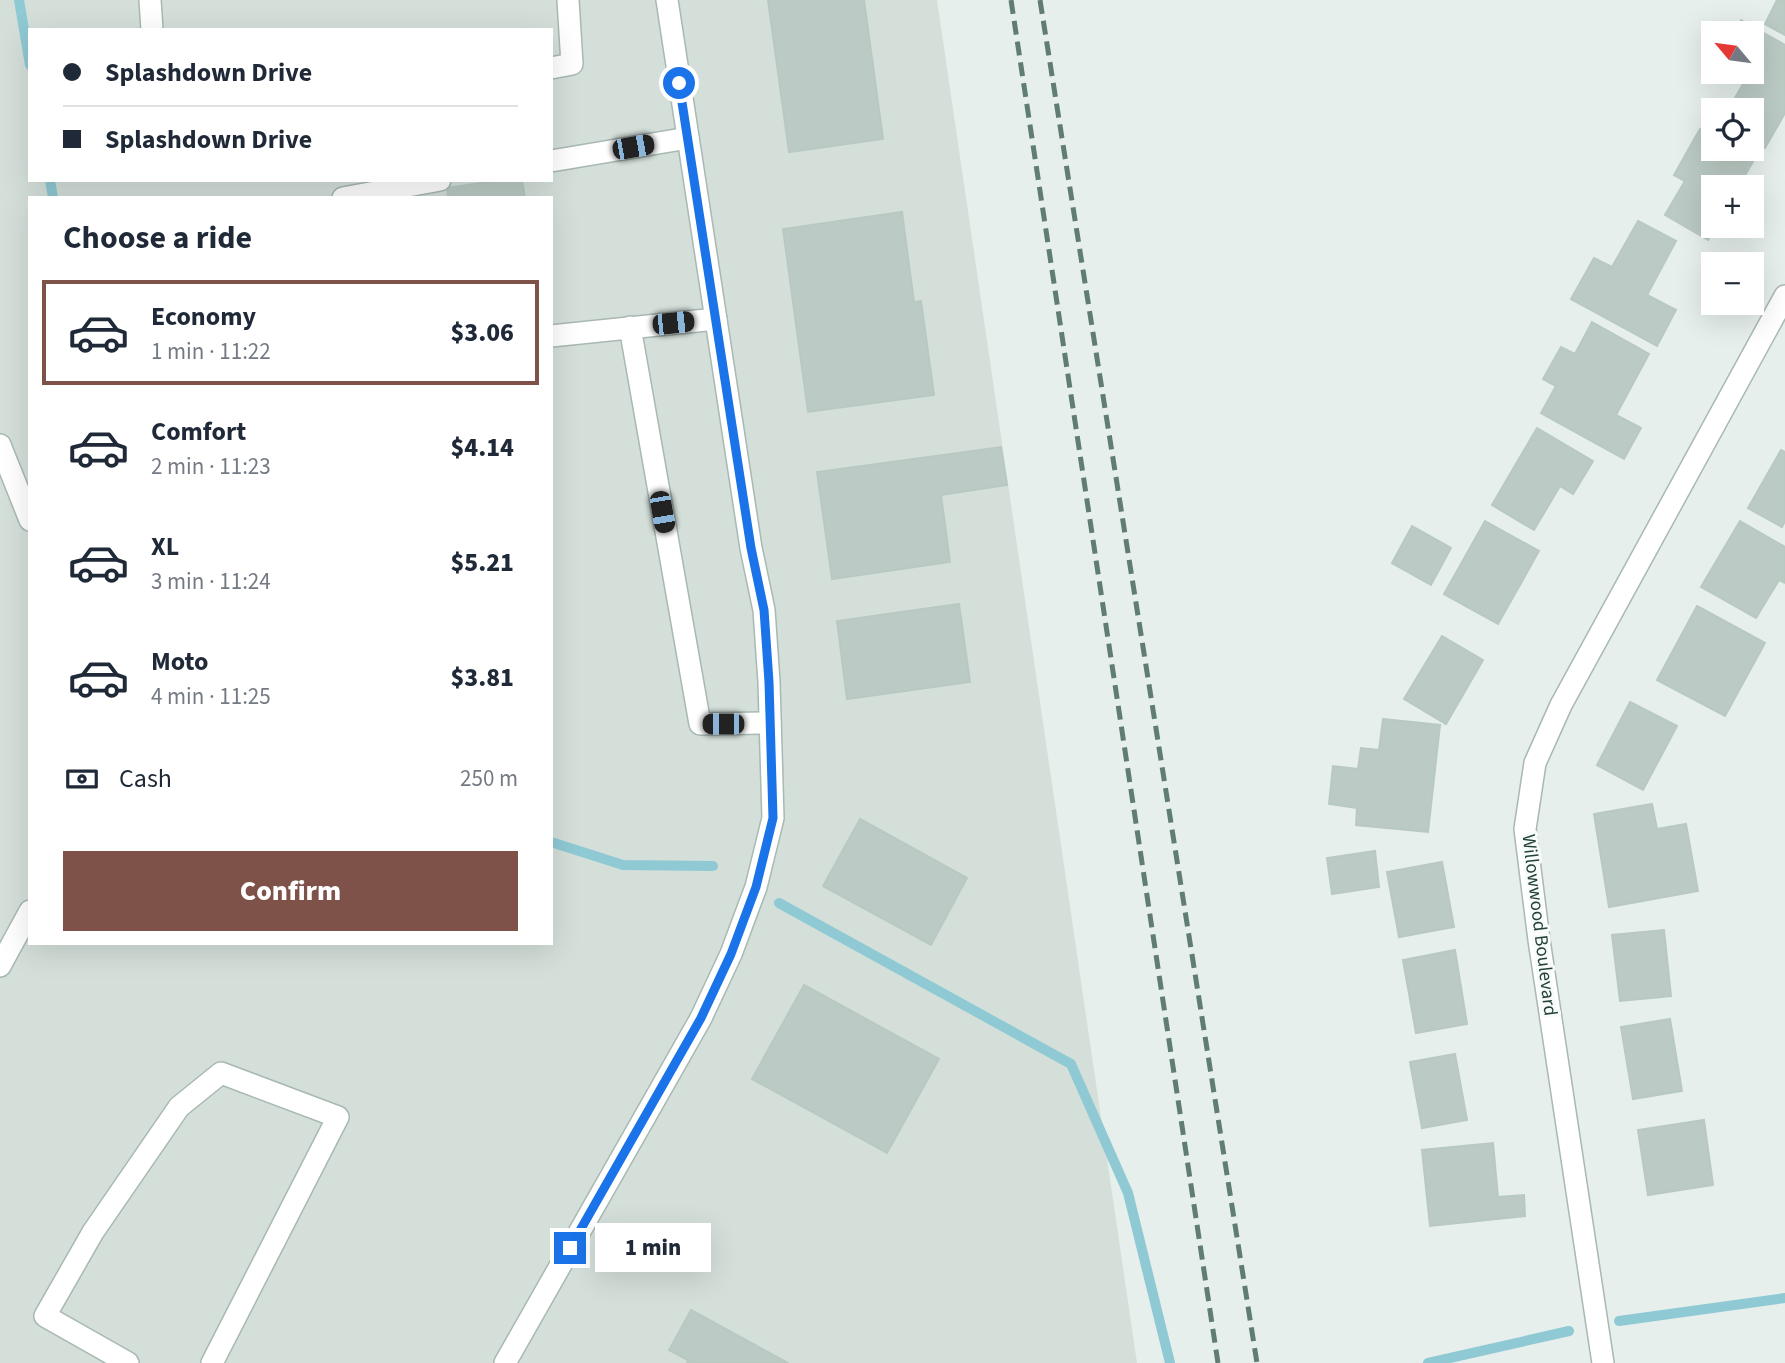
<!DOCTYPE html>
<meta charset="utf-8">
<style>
body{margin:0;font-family:"Source Sans 3",sans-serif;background:#f2f2f3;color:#1f2937;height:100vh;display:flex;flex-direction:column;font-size:26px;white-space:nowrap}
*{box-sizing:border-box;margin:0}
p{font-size:23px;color:#747a83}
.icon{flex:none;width:38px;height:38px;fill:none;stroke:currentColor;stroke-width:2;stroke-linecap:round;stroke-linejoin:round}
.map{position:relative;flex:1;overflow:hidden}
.sheet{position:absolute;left:28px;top:196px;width:525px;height:749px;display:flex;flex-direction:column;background:#fff;border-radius:0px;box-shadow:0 7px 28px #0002}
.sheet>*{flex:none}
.top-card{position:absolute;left:28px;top:28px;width:525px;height:154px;border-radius:0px;box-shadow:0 7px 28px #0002;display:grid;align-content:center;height:154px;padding:0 35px;background:#fff}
.needle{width:46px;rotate:299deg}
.buttons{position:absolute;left:1701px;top:21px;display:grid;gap:14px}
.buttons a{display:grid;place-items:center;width:63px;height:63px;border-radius:0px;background:#fff;box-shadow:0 7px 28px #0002;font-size:35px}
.end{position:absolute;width:32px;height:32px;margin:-16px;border:9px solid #1a73e8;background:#fff;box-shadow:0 0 0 4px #fff}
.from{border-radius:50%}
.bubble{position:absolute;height:49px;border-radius:0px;background:#fff;box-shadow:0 7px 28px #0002;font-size:23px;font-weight:800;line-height:49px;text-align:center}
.car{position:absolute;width:21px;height:42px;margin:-21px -10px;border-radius:9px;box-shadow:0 0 5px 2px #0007;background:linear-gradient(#222 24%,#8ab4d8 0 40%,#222 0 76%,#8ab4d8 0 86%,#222 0)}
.top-card b{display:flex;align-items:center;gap:24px;height:66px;font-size:26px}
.top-card b+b{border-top:2px solid #e0e1e3}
.top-card i{width:18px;height:18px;background:#1f2937}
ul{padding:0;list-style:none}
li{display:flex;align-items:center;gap:21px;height:105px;margin:0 14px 10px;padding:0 21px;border:4px solid transparent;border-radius:0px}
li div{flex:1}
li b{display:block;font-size:26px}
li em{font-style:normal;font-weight:800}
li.active{border-color:#7f5249}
li>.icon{width:63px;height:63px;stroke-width:1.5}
h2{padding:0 35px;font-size:32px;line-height:84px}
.pay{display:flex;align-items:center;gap:18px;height:77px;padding:0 35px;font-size:26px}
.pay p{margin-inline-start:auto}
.action{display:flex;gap:14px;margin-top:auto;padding:14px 35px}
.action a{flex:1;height:80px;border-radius:0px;background:#7f5249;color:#fff;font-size:28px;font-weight:800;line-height:80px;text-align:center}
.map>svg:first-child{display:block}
</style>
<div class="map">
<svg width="1785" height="1363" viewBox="0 0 1785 1363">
<rect width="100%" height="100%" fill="#e6efeb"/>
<!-- built -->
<path fill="#d4dfda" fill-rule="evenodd" d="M 0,0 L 937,0 L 1137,1363 L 0,1363 ZM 30,30 L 551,30 L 551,180 L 30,180 ZM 30,198 L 551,198 L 551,943 L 30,943 Z"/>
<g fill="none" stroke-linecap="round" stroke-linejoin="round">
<!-- stream -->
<g stroke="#8ec9d4" stroke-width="10">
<polyline points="19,0 30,65"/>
<polyline points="50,180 53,198"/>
<polyline points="551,842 623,865 713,866"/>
<polyline points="779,903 1071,1064 1128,1193 1170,1363"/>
<polyline points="1619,1321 1785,1298"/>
<polyline points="1428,1363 1569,1331"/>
</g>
</g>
<!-- building -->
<g fill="#bbcac4" stroke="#b8c9c2" stroke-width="2">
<polygon points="768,0 864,0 883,139 789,152"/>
<polygon points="1777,0 1785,0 1785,35 1765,24"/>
<polygon points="1741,20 1785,45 1785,113 1765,148 1752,141 1752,110 1728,110 1743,84 1722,72 1752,72 1752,33 1734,33"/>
<polygon points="1700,129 1713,137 1713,149 1734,149 1754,160 1738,187 1713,187 1713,226 1716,226 1708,240 1665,215 1685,181 1674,175"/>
<polygon points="500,180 522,180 525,198 448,198 447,188"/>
<polygon points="902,212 914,302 921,301 934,395 808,412 783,229"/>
<polygon points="1638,221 1676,241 1647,295 1676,310 1657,346 1571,299 1594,258 1612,267"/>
<polygon points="1592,322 1649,354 1616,415 1641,428 1624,459 1541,413 1556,386 1543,379 1561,347 1575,354"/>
<polygon points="1537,428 1593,461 1573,494 1560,486 1534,530 1492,505"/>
<polygon points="1001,447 1007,485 941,495 950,562 832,579 817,472"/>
<polygon points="1781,450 1785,452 1785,521 1782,527 1748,508"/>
<polygon points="1485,521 1539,551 1498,624 1444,594"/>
<polygon points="1740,521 1785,547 1785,583 1779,580 1756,618 1701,587"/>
<polygon points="1412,526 1451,548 1431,585 1392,563"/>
<polygon points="959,604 970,682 847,699 837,621"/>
<polygon points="1697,606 1765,643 1725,716 1657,680"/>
<polygon points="1442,636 1483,660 1446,724 1404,699"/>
<polygon points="1630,702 1677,726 1643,790 1597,765"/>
<polygon points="1383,719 1440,725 1428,832 1356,825 1357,808 1329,804 1333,766 1358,769 1361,748 1379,750"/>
<polygon points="1652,804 1657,829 1686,824 1698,891 1609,907 1594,814"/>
<polygon points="860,819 967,878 931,945 823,886"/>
<polygon points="1375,851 1379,887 1332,894 1327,858"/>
<polygon points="1442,862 1454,927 1399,937 1387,872"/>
<polygon points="1664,930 1671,996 1620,1001 1612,935"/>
<polygon points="1455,950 1467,1024 1416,1033 1403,960"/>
<polygon points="804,985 939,1059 887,1153 752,1079"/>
<polygon points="1670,1019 1682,1091 1633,1099 1621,1027"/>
<polygon points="1455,1054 1467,1120 1422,1128 1410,1062"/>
<polygon points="1704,1120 1713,1185 1648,1195 1638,1130"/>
<polygon points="1493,1143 1498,1197 1524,1195 1525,1216 1430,1226 1422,1150"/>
<polygon points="691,1310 788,1363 687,1363 688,1360 669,1350"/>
</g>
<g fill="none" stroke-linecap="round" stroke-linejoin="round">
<defs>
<g id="minor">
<polyline points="150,0 152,30"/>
<polyline points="551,68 572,64 568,0"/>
<polyline points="551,161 688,138"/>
<polyline points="343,198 440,180"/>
<polyline points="630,327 700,724 770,723"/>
<polyline points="551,336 716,319"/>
<polyline points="0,445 30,520"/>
<polyline points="0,966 30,911"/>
<polyline points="128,1363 45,1316 93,1232 179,1107 221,1073 338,1117 212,1363"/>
<polyline points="505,1363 701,1018 731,954 756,887 773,818 769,682 764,610 751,548 667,0"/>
<polyline points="1603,1363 1539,940 1525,829 1535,763 1561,705 1785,296"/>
</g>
</defs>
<!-- minor casing -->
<use href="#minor" stroke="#a8b8b2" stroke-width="24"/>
<!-- minor -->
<use href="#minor" stroke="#fff" stroke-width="21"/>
<!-- rail -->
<g stroke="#5f7d75" stroke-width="5" stroke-dasharray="14 7" stroke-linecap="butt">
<polyline points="1011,0 1218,1363"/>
<polyline points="1040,0 1257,1363"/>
</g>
</g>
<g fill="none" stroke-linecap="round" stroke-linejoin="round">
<!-- route -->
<polyline stroke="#1a73e8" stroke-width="9" points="570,1248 701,1018 731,954 756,887 773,818 769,682 764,610 751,548 679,83"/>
</g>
<g text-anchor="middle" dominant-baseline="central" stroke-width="6" stroke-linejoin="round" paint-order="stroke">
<!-- street labels -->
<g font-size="19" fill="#24423a" stroke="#f7fbf9">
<text transform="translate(1539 925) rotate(83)">Willowwood Boulevard</text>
</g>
</g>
</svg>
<div class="buttons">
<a><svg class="needle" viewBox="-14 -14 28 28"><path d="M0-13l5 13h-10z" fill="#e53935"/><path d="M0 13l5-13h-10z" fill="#747a83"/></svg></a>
<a><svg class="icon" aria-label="locate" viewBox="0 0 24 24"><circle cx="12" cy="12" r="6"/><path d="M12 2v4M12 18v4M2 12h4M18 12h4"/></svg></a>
<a>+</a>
<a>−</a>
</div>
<i class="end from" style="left:679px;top:83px"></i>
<i class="end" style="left:570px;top:1248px"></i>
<div class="bubble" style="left:595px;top:1223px;width:116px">1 min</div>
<i class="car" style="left:633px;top:147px;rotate:80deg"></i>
<i class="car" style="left:673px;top:323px;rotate:84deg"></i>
<i class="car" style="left:662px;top:512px;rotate:170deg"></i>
<i class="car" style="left:723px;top:724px;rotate:270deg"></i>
<div class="top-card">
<b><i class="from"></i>Splashdown Drive</b>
<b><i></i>Splashdown Drive</b>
</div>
<section class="sheet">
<h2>Choose a ride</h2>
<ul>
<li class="active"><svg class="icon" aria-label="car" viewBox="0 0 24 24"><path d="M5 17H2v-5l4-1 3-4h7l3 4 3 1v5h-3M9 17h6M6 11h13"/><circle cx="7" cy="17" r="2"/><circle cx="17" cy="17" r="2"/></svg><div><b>Economy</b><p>1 min · 11:22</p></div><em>$3.06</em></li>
<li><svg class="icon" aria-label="car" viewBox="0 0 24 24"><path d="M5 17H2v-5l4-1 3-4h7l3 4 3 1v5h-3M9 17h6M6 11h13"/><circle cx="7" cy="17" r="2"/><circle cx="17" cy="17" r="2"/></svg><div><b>Comfort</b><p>2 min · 11:23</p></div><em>$4.14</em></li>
<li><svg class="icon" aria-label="car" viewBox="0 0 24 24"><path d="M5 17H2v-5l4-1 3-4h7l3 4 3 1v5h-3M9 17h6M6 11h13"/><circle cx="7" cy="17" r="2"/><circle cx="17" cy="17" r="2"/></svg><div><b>XL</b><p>3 min · 11:24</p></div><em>$5.21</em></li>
<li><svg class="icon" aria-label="car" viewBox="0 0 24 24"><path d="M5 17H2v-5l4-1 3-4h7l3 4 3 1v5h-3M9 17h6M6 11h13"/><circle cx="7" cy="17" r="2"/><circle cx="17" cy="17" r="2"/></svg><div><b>Moto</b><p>4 min · 11:25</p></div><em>$3.81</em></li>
</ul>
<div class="pay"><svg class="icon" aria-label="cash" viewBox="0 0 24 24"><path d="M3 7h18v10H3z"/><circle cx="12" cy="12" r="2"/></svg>Cash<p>250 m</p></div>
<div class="action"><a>Confirm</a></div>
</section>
</div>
